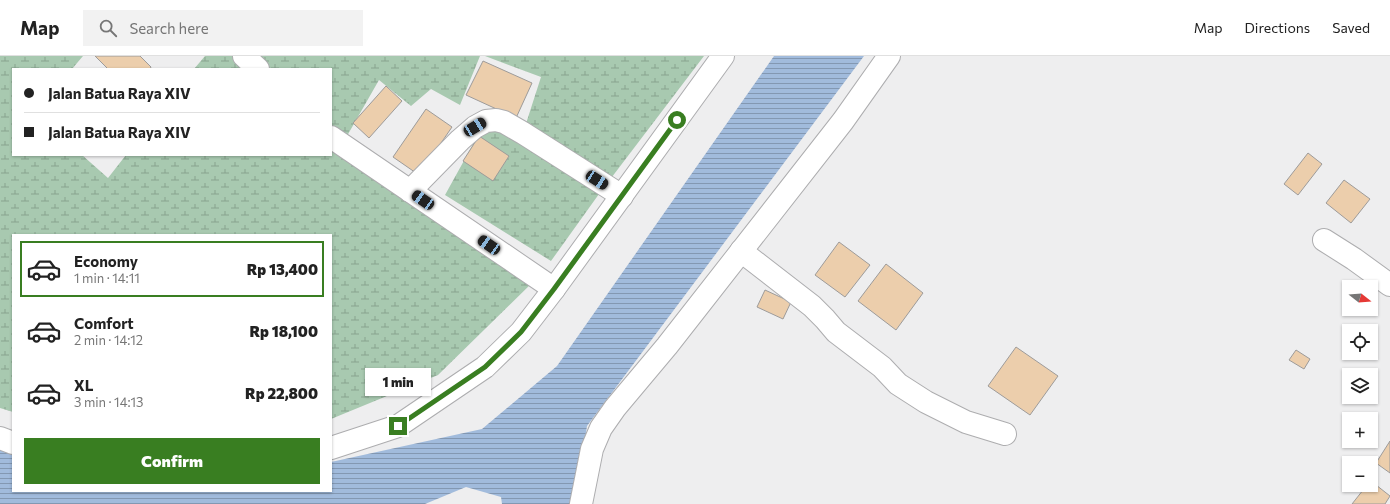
<!DOCTYPE html>
<meta charset="utf-8">
<style>
body{margin:0;font-family:Commissioner,sans-serif;background:#f2f2f2;color:#222;height:100vh;display:flex;flex-direction:column;font-size:15px;white-space:nowrap}
*{box-sizing:border-box;margin:0}
p{font-size:13px;color:#767676}
.icon{flex:none;width:22px;height:22px;fill:none;stroke:currentColor;stroke-width:2;stroke-linecap:round;stroke-linejoin:round}
.map{position:relative;flex:1;overflow:hidden}
.side{position:absolute;left:12px;top:178px;width:320px;height:258px;display:flex;flex-direction:column;background:#fff;border-radius:0px;box-shadow:0 1px 3px #0004}
.side>*{flex:none}
.top-card{position:absolute;left:12px;top:12px;width:320px;height:88px;border-radius:0px;box-shadow:0 1px 3px #0004;display:grid;align-content:center;height:88px;padding:0 12px;background:#fff}
.needle{width:26px;rotate:107deg}
.buttons{position:absolute;left:1342px;top:224px;display:grid;gap:8px}
.buttons a{display:grid;place-items:center;width:36px;height:36px;border-radius:0px;background:#fff;box-shadow:0 1px 3px #0004;font-size:20px}
.end{position:absolute;width:18px;height:18px;margin:-9px;border:5px solid #397e21;background:#fff;box-shadow:0 0 0 2px #fff}
.from{border-radius:50%}
.bubble{position:absolute;height:28px;border-radius:0px;background:#fff;box-shadow:0 1px 3px #0004;font-size:13px;font-weight:800;line-height:28px;text-align:center}
.car{position:absolute;width:12px;height:24px;margin:-12px -6px;border-radius:5px;box-shadow:0 0 3px 1px #0007;background:linear-gradient(#222 24%,#8ab4d8 0 40%,#222 0 76%,#8ab4d8 0 86%,#222 0)}
.top-card b{display:flex;align-items:center;gap:14px;height:38px;font-size:15px}
.top-card b+b{border-top:1px solid #e0e0e0}
.top-card i{width:10px;height:10px;background:#222}
ul{padding:7px 0 0;list-style:none}
li{display:flex;align-items:center;gap:12px;height:56px;margin:0 8px 6px;padding:0 4px;border:2px solid transparent;border-radius:0px}
li div{flex:1}
li b{display:block;font-size:15px}
li em{font-style:normal;font-weight:800}
li.on{border-color:#397e21}
li>.icon{width:36px;height:36px;stroke-width:1.5}
.button{display:flex;gap:8px;margin-top:auto;padding:8px 12px}
.button a{flex:1;height:46px;border-radius:0px;background:#397e21;color:#fff;font-size:16px;font-weight:800;line-height:46px;text-align:center}
header{display:flex;align-items:center;gap:24px;box-sizing:border-box;height:56px;padding:0 20px;background:#fff;border-bottom:1px solid #e0e0e0}
header strong{font-size:19px}
nav{display:flex;gap:22px;margin-inline-start:auto;font-size:14px}
.search{width:280px;height:36px;background:#f2f2f2;display:flex;align-items:center;gap:10px;box-sizing:border-box;padding:0 14px;border-radius:0px;color:#767676;font-size:15px}
.map>svg:first-child{display:block}
</style>
<header>
<strong>Map</strong>
<div class="search"><svg class="icon" aria-label="search" viewBox="0 0 24 24"><circle cx="10" cy="10" r="6"/><path d="M15 15l6 6"/></svg>Search here</div>
<nav><a>Map</a><a>Directions</a><a>Saved</a></nav>
</header>
<div class="map">
<svg width="1390" height="448" viewBox="0 0 1390 448">
<defs>
<pattern id="wetland-marsh" width="20" height="14" patternUnits="userSpaceOnUse"><rect width="20" height="14" fill="#a8c9b0"/><path d="M1 5h8M5 5V1M11 12h8M15 12V8" fill="none" stroke="#89a38f"/></pattern>
<pattern id="water-rules" width="6" height="5" patternUnits="userSpaceOnUse"><rect width="6" height="5" fill="#a1bbdc"/><path d="M0 2.5h6" fill="none" stroke="#8398b2"/></pattern>
</defs>
<rect width="100%" height="100%" fill="#eeeeef"/>
<!-- wetland -->
<g fill="url(#wetland-marsh)">
<polygon points="0,0 83,0 72,13 13,13 13,99 82,99 108,122 126,99 331,99 331,13 194,13 205,0 480,0 460,49 431,33 411,50 379,24 347,80 534,225 438,319 331,363 331,179 13,179 13,356 0,352"/>
<polygon points="485,0 704,0 599,138 551,205 445,139 487,63 522,80 541,21"/>
</g>
<!-- water -->
<polygon fill="url(#water-rules)" points="774,0 864,0 587,370 575,448 502,448 501,441 466,431 425,448 0,448 0,389 13,393 13,435 331,435 331,406 482,373 557,310"/>
<!-- building -->
<g fill="#ecceac" stroke="#9d9b9a">
<polygon points="95,0 140,0 151,11 150,13 108,13"/>
<polygon points="483,5 532,27 516,62 466,39"/>
<polygon points="386,30 402,45 369,82 353,67"/>
<polygon points="426,53 452,71 419,119 393,101"/>
<polygon points="479,80 509,100 493,125 463,105"/>
<polygon points="1308,97 1322,108 1298,139 1284,128"/>
<polygon points="1344,124 1370,143 1351,167 1326,147"/>
<polygon points="839,186 870,209 845,241 815,219"/>
<polygon points="886,208 923,237 896,274 858,245"/>
<polygon points="765,234 791,246 783,263 757,251"/>
<polygon points="1016,291 1058,320 1030,359 988,330"/>
<polygon points="1296,294 1310,303 1304,313 1289,304"/>
<polygon points="1390,385 1390,417 1376,407"/>
<polygon points="1371,425 1390,440 1385,448 1352,448 1367,429 1371,429"/>
</g>
<g fill="none" stroke-linecap="round" stroke-linejoin="round">
<defs>
<g id="minor">
<polyline points="244,0 258,13"/>
<polyline points="331,81 554,233"/>
<polyline points="410,135 460,84 475,71 486,65 496,64 504,66 523,77 622,140"/>
<polyline points="1324,184 1354,203 1390,229"/>
<polyline points="741,195 812,250 825,263 836,276 882,311 898,328 926,346 966,366 1005,378"/>
<polyline points="0,382 13,387"/>
<polyline points="331,392 398,370 485,311 521,276 554,233 723,0"/>
<polyline points="581,448 592,393 601,372 615,352 667,290 843,65 889,0"/>
</g>
</defs>
<!-- minor casing -->
<use href="#minor" stroke="#adadaf" stroke-width="24"/>
<!-- minor -->
<use href="#minor" stroke="#fff" stroke-width="22"/>
</g>
<g fill="none" stroke-linecap="round" stroke-linejoin="round">
<!-- route -->
<polyline stroke="#397e21" stroke-width="5" points="398,370 485,311 521,276 554,233 677,64"/>
</g>
</svg>
<div class="buttons">
<a><svg class="needle" viewBox="-14 -14 28 28"><path d="M0-13l5 13h-10z" fill="#e53935"/><path d="M0 13l5-13h-10z" fill="#767676"/></svg></a>
<a><svg class="icon" aria-label="locate" viewBox="0 0 24 24"><circle cx="12" cy="12" r="6"/><path d="M12 2v4M12 18v4M2 12h4M18 12h4"/></svg></a>
<a><svg class="icon" aria-label="layers" viewBox="0 0 24 24"><path d="M12 4l9 5-9 5-9-5zM3 14l9 5 9-5"/></svg></a>
<a>+</a>
<a>−</a>
</div>
<i class="end from" style="left:677px;top:64px"></i>
<i class="end" style="left:398px;top:370px"></i>
<div class="bubble" style="left:365px;top:312px;width:66px">1 min</div>
<i class="car" style="left:475px;top:71px;rotate:59deg"></i>
<i class="car" style="left:597px;top:124px;rotate:123deg"></i>
<i class="car" style="left:423px;top:144px;rotate:304deg"></i>
<i class="car" style="left:489px;top:189px;rotate:304deg"></i>
<div class="top-card">
<b><i class="from"></i>Jalan Batua Raya XIV</b>
<b><i></i>Jalan Batua Raya XIV</b>
</div>
<section class="side">
<ul>
<li class="on"><svg class="icon" aria-label="car" viewBox="0 0 24 24"><path d="M5 17H2v-5l4-1 3-4h7l3 4 3 1v5h-3M9 17h6M6 11h13"/><circle cx="7" cy="17" r="2"/><circle cx="17" cy="17" r="2"/></svg><div><b>Economy</b><p>1 min · 14:11</p></div><em>Rp 13,400</em></li>
<li><svg class="icon" aria-label="car" viewBox="0 0 24 24"><path d="M5 17H2v-5l4-1 3-4h7l3 4 3 1v5h-3M9 17h6M6 11h13"/><circle cx="7" cy="17" r="2"/><circle cx="17" cy="17" r="2"/></svg><div><b>Comfort</b><p>2 min · 14:12</p></div><em>Rp 18,100</em></li>
<li><svg class="icon" aria-label="car" viewBox="0 0 24 24"><path d="M5 17H2v-5l4-1 3-4h7l3 4 3 1v5h-3M9 17h6M6 11h13"/><circle cx="7" cy="17" r="2"/><circle cx="17" cy="17" r="2"/></svg><div><b>XL</b><p>3 min · 14:13</p></div><em>Rp 22,800</em></li>
</ul>
<div class="button"><a>Confirm</a></div>
</section>
</div>
